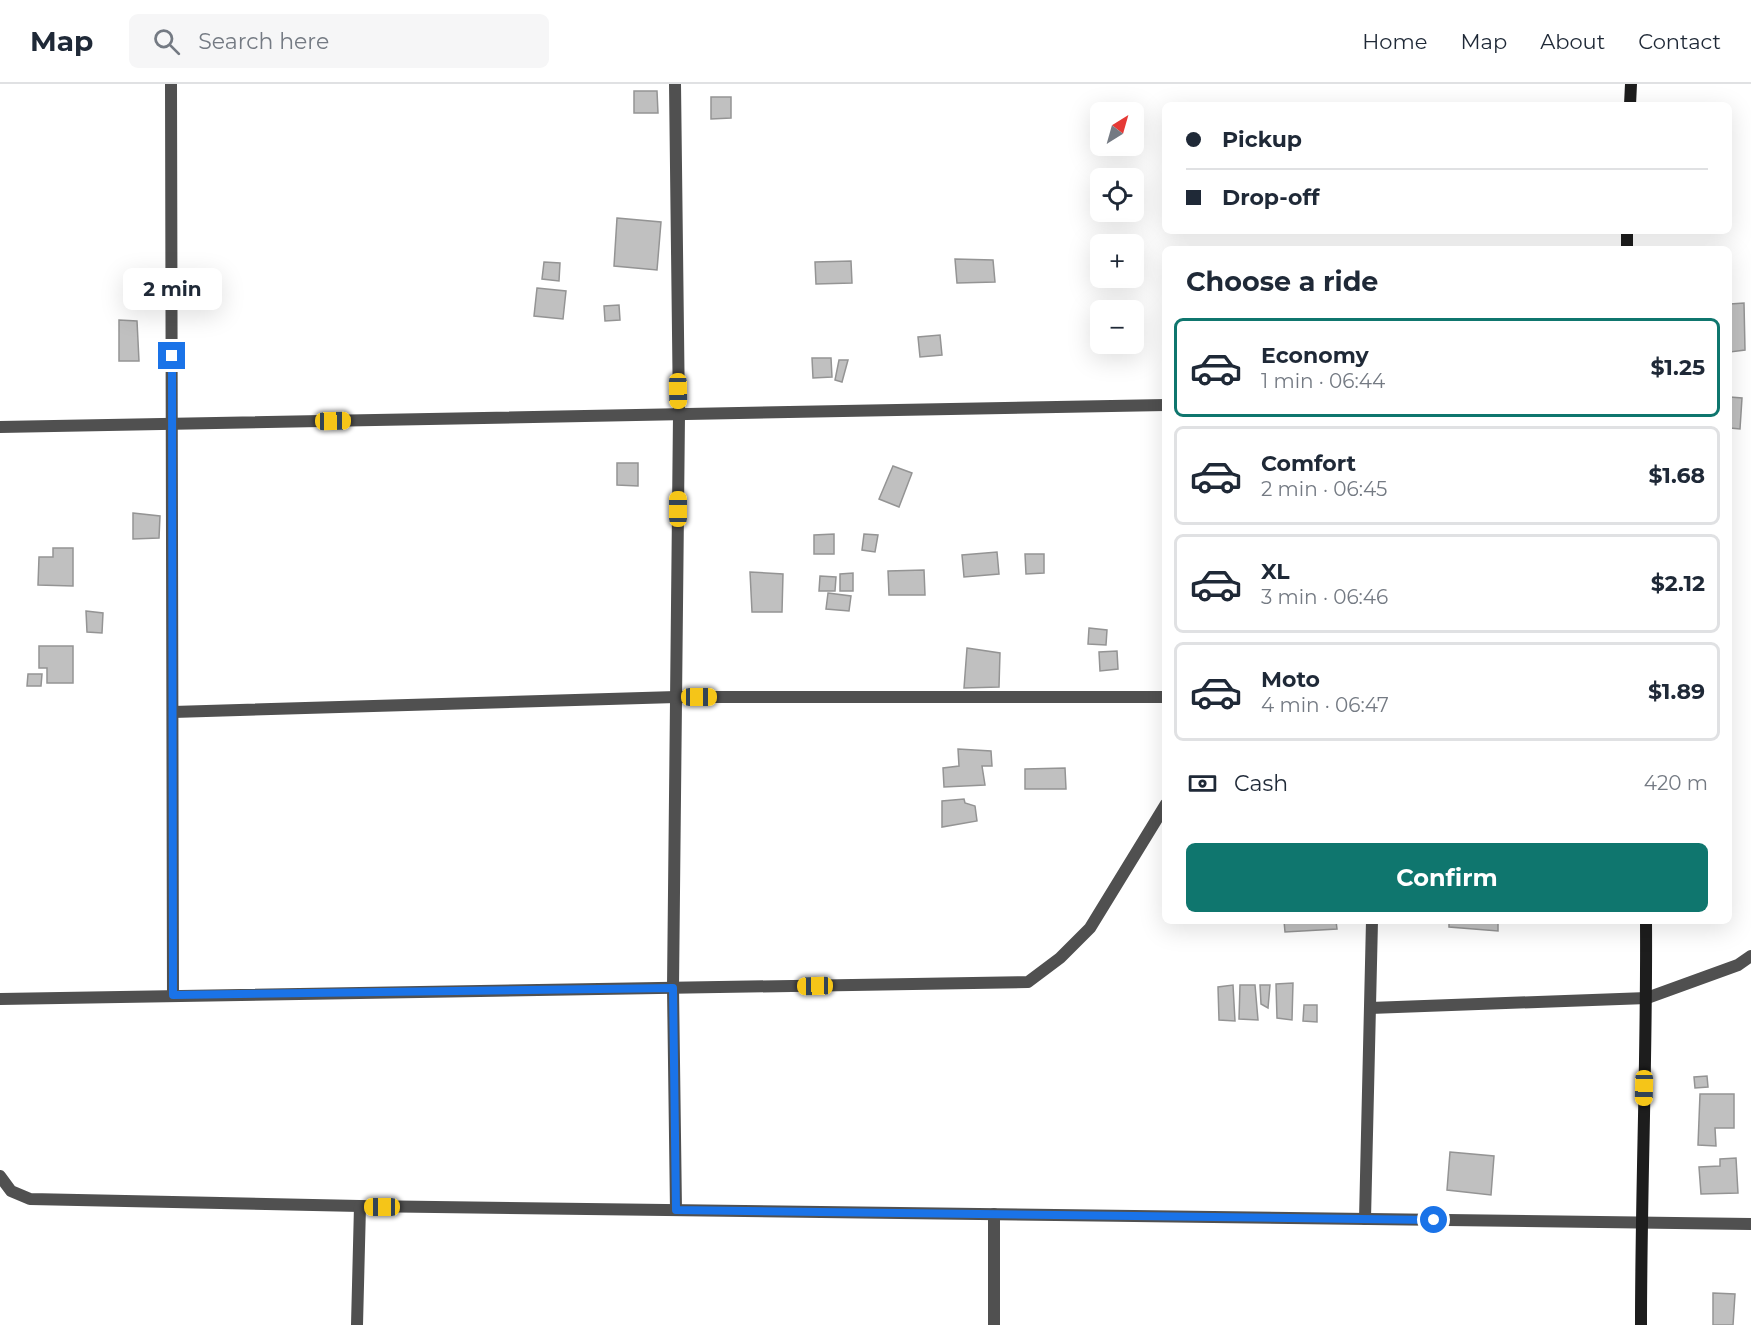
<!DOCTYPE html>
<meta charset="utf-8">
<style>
body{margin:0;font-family:Montserrat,sans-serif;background:#f6f6f7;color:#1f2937;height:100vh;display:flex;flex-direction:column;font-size:22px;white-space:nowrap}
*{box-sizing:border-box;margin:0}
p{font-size:20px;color:#747a83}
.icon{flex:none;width:33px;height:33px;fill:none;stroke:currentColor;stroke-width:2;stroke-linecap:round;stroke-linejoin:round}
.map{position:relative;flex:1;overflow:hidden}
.details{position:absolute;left:1162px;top:162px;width:570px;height:678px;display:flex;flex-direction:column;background:#fff;border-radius:9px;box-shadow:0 6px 24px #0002}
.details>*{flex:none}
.hud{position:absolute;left:1162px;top:18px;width:570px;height:132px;border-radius:9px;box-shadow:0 6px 24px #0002;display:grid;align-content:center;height:132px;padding:0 24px;background:#fff}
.needle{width:39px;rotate:37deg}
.fabs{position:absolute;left:1090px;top:18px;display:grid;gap:12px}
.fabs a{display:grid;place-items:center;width:54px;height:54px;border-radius:9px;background:#fff;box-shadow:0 6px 24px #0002;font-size:30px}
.end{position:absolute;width:27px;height:27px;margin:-14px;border:8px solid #1a73e8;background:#fff;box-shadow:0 0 0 3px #fff}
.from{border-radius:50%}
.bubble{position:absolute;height:42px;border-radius:9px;background:#fff;box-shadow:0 6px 24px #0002;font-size:20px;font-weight:700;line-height:42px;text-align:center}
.car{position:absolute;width:18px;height:36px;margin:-18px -9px;border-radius:8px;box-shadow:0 0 4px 2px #0007;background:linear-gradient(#f5c518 24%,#345 0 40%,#f5c518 0 76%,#345 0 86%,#f5c518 0)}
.hud b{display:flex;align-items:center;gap:21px;height:57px;font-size:22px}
.hud b+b{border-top:2px solid #e0e1e3}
.hud i{width:15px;height:15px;background:#1f2937}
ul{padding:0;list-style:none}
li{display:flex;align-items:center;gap:18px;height:99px;margin:0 12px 9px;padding:0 12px;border:3px solid #e0e1e3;border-radius:9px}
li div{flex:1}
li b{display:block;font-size:22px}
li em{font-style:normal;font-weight:700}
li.on{border-color:#0f766e}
li>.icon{width:54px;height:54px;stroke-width:1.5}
h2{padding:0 24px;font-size:27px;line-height:72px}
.pay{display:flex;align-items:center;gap:15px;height:66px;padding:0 24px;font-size:22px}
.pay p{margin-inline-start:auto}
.primary-button{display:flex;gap:12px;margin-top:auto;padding:12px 24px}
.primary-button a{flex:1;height:69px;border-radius:9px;background:#0f766e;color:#fff;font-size:24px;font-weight:700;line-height:69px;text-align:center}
header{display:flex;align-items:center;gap:36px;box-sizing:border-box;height:84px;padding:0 30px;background:#fff;border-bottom:2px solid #e0e1e3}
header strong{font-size:28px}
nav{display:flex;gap:33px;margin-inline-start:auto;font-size:21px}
.search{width:420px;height:54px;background:#f6f6f7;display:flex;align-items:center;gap:15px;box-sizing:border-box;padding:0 21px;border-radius:9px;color:#747a83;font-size:22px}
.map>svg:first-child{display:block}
</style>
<header>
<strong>Map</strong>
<div class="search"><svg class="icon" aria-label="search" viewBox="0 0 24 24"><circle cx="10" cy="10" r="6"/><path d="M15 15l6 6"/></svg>Search here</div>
<nav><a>Home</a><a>Map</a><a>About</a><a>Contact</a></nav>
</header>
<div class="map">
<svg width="1751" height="1241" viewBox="0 0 1751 1241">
<rect width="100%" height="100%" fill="#fff"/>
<!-- building -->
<g fill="#c0c0c0" stroke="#949494" stroke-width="1.5">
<polygon points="634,7 657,7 658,29 634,29"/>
<polygon points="711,13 731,13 731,34 711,35"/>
<polygon points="617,134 661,138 657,186 614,182"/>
<polygon points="955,175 993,176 995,198 957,199"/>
<polygon points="851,177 852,199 816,200 815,178"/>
<polygon points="544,178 560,179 559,197 542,195"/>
<polygon points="537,204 566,207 563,235 534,232"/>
<polygon points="1744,219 1745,266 1730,268 1730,220"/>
<polygon points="619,221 620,236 605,237 604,222"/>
<polygon points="119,236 137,237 139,277 119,277"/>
<polygon points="940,251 942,271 920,273 918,253"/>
<polygon points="812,274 831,274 832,293 813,294"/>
<polygon points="839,276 848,276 842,298 835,296"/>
<polygon points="1730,313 1742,314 1740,345 1730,344"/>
<polygon points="617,379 638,379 638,402 617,401"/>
<polygon points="893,382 912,389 899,423 879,415"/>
<polygon points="133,429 160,432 159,454 133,455"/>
<polygon points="834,450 834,470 814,470 814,451"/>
<polygon points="864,450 878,451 875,468 862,466"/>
<polygon points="53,464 73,464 73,502 38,501 39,473 53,473"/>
<polygon points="997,468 999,490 964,493 962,471"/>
<polygon points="1025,470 1044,470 1044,489 1026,490"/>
<polygon points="924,486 925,511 889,511 888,487"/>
<polygon points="750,488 783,490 782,528 752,528"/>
<polygon points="853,489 853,507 840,507 840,490"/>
<polygon points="820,492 836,493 835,507 819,507"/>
<polygon points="828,509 851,512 849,527 826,525"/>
<polygon points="86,527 103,529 102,549 87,548"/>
<polygon points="1089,544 1107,546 1106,561 1088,560"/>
<polygon points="39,562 73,562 73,599 47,599 47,584 39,584"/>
<polygon points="967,564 1000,569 999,603 964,604"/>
<polygon points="1117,567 1118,585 1100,587 1099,568"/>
<polygon points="28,590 42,590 41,602 27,602"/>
<polygon points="958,665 991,667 992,682 982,682 985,701 944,703 943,684 959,682"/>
<polygon points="1065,684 1066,705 1025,705 1025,685"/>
<polygon points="964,715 965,719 975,722 977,737 942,743 942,717"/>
<polygon points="1284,837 1336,837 1337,845 1285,848"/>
<polygon points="1449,837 1498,837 1498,847 1449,843"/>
<polygon points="1293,899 1292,936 1277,934 1276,900"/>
<polygon points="1233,901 1235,937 1219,936 1218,903"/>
<polygon points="1240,901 1255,901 1258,936 1239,935"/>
<polygon points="1260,901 1270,901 1268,924 1261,920"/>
<polygon points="1304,921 1317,921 1317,938 1303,937"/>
<polygon points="1707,992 1708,1003 1695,1004 1694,993"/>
<polygon points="1700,1010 1734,1010 1734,1044 1715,1044 1716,1062 1698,1061"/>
<polygon points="1450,1068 1494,1072 1491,1111 1447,1106"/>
<polygon points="1736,1074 1738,1109 1701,1110 1699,1083 1720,1082 1720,1075"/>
<polygon points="1713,1209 1735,1210 1733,1241 1713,1241"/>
</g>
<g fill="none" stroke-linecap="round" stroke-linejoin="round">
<!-- street -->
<g stroke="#505050" stroke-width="12">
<polyline points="171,0 173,911"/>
<polyline points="675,0 679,331 673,904 676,1126"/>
<polyline points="0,343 1166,321"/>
<polyline points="173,628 676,613 1166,613"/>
<polyline points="0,915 1028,898 1060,874 1090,844 1166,720"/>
<polyline points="1370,924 1647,914 1738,881 1751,872"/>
<polyline points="0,1092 11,1107 30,1115 360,1122 1751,1140"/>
<polyline points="994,1130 994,1241"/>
<polyline points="1365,1135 1372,837"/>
<polyline points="357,1241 360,1122"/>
</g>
<!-- secondary -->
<g stroke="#1d1d1d" stroke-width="12">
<polyline points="1630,21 1631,0"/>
<polyline points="1627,165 1627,147"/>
<path d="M 1641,1241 C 1641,1106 1647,972 1646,837"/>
</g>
</g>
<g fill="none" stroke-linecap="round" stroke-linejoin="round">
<!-- route -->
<polyline stroke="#1a73e8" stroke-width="8" points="172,272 173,911 673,904 676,1126 1434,1136"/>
</g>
</svg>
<div class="fabs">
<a><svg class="needle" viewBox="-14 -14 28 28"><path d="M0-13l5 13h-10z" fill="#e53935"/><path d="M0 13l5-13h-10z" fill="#747a83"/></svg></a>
<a><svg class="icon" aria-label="locate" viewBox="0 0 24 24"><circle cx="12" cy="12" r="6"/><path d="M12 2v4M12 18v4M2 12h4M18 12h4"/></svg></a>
<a>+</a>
<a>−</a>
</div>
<i class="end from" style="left:1434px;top:1136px"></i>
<i class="end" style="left:172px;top:272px"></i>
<div class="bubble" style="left:123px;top:184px;width:99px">2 min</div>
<i class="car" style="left:678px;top:307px;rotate:179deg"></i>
<i class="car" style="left:333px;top:337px;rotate:89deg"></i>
<i class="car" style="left:678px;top:425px;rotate:0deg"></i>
<i class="car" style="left:699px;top:613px;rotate:90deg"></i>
<i class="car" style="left:815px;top:902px;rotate:269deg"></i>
<i class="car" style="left:1644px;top:1004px;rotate:181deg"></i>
<i class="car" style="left:382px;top:1123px;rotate:270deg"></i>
<div class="hud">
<b><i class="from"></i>Pickup</b>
<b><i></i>Drop-off</b>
</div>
<section class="details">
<h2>Choose a ride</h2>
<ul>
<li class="on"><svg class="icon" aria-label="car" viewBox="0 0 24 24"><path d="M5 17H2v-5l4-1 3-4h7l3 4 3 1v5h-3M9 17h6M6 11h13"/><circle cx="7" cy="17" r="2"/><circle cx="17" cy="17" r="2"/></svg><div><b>Economy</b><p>1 min · 06:44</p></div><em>$1.25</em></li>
<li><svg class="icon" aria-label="car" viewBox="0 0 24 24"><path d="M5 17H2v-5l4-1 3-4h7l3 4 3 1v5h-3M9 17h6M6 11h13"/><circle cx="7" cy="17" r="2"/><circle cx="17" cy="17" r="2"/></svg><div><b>Comfort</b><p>2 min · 06:45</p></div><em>$1.68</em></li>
<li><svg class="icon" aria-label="car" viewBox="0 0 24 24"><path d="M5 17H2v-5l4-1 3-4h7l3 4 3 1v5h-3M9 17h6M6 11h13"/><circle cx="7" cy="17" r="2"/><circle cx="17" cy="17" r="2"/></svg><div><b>XL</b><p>3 min · 06:46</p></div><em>$2.12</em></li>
<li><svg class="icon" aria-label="car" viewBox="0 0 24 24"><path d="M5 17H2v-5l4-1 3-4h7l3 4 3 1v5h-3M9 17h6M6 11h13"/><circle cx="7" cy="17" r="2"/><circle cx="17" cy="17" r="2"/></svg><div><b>Moto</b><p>4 min · 06:47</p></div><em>$1.89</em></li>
</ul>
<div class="pay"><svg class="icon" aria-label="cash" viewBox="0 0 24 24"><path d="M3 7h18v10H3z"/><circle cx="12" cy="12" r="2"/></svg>Cash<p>420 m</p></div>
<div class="primary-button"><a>Confirm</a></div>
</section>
</div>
